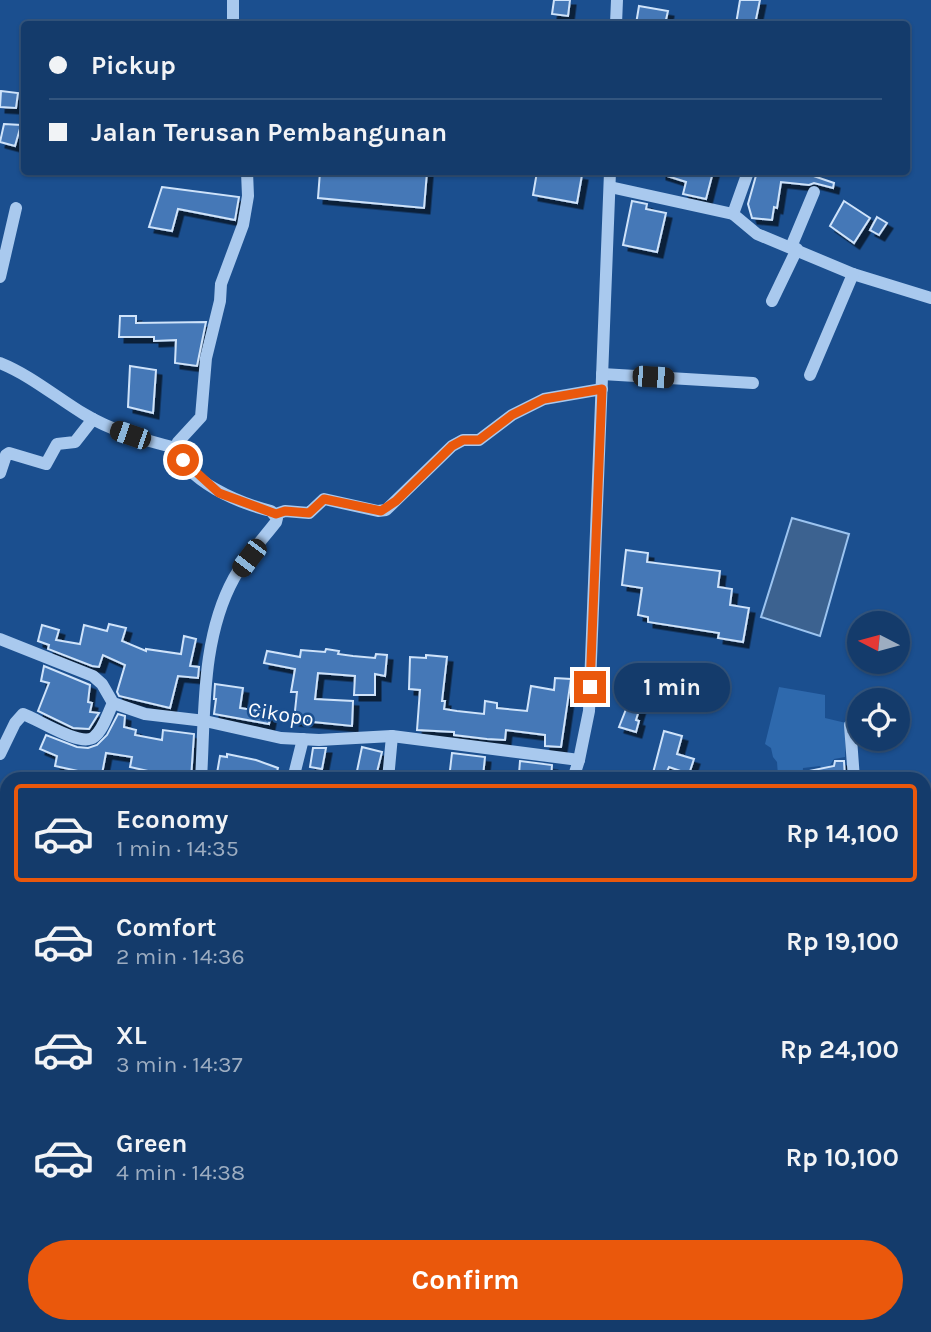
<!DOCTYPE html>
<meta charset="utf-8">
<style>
body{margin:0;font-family:Karla,sans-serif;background:#1d4271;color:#f1f3f6;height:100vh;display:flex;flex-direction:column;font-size:26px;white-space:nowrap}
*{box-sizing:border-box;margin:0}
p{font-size:23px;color:#9dadc1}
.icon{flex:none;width:38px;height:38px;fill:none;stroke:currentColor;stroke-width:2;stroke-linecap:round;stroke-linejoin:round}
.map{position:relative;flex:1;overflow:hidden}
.details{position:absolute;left:0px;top:772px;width:931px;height:562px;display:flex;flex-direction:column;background:#143b6b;border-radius:21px 21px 0 0;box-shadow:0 2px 5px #0004,0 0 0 2px #33557e}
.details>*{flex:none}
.hud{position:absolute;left:21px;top:21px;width:889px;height:154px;border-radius:7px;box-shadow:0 2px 5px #0004,0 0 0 2px #33557e;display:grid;align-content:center;height:154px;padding:0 28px;background:#143b6b}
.needle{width:46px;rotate:276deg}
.fabs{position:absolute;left:847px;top:611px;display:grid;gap:14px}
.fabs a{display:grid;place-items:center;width:63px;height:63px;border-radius:50%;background:#143b6b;box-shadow:0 2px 5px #0004,0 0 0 2px #33557e;font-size:35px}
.end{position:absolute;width:32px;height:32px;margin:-16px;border:9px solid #ea580c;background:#fff;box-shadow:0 0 0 4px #fff}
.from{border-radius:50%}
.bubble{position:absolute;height:49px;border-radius:24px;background:#143b6b;box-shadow:0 2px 5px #0004,0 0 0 2px #33557e;font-size:23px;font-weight:700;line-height:49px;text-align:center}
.car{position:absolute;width:21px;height:42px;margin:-21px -10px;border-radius:9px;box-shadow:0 0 5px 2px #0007;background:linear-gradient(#222 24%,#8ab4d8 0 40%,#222 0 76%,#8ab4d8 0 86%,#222 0)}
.hud b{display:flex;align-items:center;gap:24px;height:66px;font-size:26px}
.hud b+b{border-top:2px solid #33557e}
.hud i{width:18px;height:18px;background:#f1f3f6}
ul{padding:12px 0 0;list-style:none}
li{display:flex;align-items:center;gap:21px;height:98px;margin:0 14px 10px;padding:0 14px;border:4px solid transparent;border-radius:7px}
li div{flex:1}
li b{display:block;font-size:26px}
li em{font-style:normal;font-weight:700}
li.selected{border-color:#ea580c}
li>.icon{width:63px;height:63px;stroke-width:1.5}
.cta{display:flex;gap:14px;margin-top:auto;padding:14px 28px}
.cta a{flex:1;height:80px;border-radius:42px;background:#ea580c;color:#fff;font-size:28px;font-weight:700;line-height:80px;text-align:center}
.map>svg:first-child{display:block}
</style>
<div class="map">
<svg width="931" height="1332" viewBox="0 0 931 1332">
<defs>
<filter id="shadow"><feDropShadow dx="5.5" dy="5.5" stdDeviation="0" flood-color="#0009"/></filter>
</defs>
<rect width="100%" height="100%" fill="#1b4f8f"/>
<!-- green -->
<polygon fill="#2e69ad" points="779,687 825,695 825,718 846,723 845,757 834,759 825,773 820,766 803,768 802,779 771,779 771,776 778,776 777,762 773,757 771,748 765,744"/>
<!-- water -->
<polygon fill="#3c6290" stroke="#9cc4f0" stroke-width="2" points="792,518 849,534 820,636 761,617"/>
<!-- building -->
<g fill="#4478b7" stroke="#cfe3fa" stroke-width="2" filter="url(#shadow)">
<polygon points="554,0 570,0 568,16 552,14"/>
<polygon points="740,0 760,0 755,24 736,24"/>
<polygon points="639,6 668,11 665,24 636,24"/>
<polygon points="1,91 18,93 16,108 0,107"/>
<polygon points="4,124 21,125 15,146 0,142"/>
<polygon points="320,172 427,172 424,208 318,198"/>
<polygon points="537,172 563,172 582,175 577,203 533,195"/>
<polygon points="661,172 713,172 706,199 683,194 686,182 661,174"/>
<polygon points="757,172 802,172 834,183 833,188 814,183 809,185 781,182 777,208 774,207 772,220 752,218 748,204"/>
<polygon points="162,187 239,197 235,220 178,209 172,231 149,227"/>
<polygon points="632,201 647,204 646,209 666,213 657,252 623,245"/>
<polygon points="844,201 870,218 854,243 830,226"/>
<polygon points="877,217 887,223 879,235 870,230"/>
<polygon points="120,316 136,316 136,323 206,322 197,366 175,363 176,340 154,341 154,337 119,337"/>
<polygon points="130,366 156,370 153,413 128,407"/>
<polygon points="626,550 648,553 647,562 720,571 718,587 732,589 730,605 749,608 743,642 718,638 719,633 648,622 648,617 638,615 642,588 622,585"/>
<polygon points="109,624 126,628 122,641 146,651 146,649 181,654 184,636 196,639 190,666 199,667 198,678 178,676 170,708 119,696 117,692 125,665 103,655 99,667 92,666 48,649 49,645 38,641 42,625 59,630 56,640 80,644 84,625 107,631"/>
<polygon points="326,649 339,651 338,654 353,656 375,658 376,654 387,655 385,676 375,674 375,695 354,695 355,676 318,673 315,699 353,701 352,726 294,720 297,692 291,692 295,669 264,663 267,651 300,657 301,650 325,652"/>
<polygon points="426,655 447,657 442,701 445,701 444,709 457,711 484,714 485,701 497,703 497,708 527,711 531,686 554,690 555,678 571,679 561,747 545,746 545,735 506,730 505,740 487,739 454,735 454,732 417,730 420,690 409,689 410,657 426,658"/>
<polygon points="44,666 90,685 88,702 92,703 90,712 99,713 89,729 73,728 38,711 49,683 41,681"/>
<polygon points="631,672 662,687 656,700 644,694 636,720 639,721 636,732 619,727 634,689 625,685"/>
<polygon points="215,684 243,688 240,708 271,713 269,724 214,714 216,699 214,699"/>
<polygon points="118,714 125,716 124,727 136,730 135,735 162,740 163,730 194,734 191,779 165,779 166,775 130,767 132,757 106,753 101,779 76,779 78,771 55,766 57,756 40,749 46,735 77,747 88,748 97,745 107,735"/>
<polygon points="664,731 682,736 677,754 694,759 689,774 669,767 664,778 653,773"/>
<polygon points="362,747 382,752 376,776 357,771"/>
<polygon points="313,748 326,748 322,769 310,767"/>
<polygon points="452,753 485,757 483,776 466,774 465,779 449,779"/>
<polygon points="227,754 256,760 278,768 275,779 258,775 257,779 216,779 220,756 227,757"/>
<polygon points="520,761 552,765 551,778 519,774"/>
<polygon points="835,761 844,761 845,779 799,779 799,773 834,766"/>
</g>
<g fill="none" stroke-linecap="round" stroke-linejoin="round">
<!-- minor -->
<g stroke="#a9c9ee" stroke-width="12">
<polyline points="233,0 233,24"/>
<polyline points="616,24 617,0"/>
<polyline points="610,187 733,214 757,234 853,274 931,298"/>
<polyline points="733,214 748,172"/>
<polyline points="791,247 814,192"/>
<polyline points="0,277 16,208"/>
<polyline points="772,301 797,249"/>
<path d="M 0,363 C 30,375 56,397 84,414 C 112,431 144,440 176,448"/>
<polyline points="602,374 753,383"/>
<polyline points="810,375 853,274"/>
<polyline points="0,473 6,455 9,453 46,464 57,444 75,442 93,419"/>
<polyline points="276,514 285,511 309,513 324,499 378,511 386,510 452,446 463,440 479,440 512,415 544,399 602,389"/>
<polyline points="0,639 93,676 102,684 113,703 145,714 205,721 281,738 319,740 392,736 579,760"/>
<polyline points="850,725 854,779"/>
<path d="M 0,754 L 15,723 L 23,714 C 38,719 81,748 94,737 C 103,730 108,713 113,703"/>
<path d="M 201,779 C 205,712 201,638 234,578 C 245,558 262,540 276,522 L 277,518 L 271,511 C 239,503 187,482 176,448 L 178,442 L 201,417 L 206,358 L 220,301 L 221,284 L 243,225 L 248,196 L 247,172"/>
<polyline points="293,779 303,739"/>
<polyline points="388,779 392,736"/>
<polyline points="573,779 579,760 589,711 610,172"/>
<polyline points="924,852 931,851"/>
<polyline points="924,1060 931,1011"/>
<polyline points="924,1087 931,1087"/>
<polyline points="0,1202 7,1203"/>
<polyline points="44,1332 47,1326"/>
<polyline points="427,1332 428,1326"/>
<polyline points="595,1332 596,1326"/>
<polyline points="816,1332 816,1326"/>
</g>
</g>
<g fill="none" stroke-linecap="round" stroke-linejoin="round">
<!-- route -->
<polyline stroke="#ea580c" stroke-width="9" points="183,460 219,493 276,514 285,511 309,513 324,499 381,511 396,501 452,446 463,440 479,440 512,415 544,399 602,389 590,687"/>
</g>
<g text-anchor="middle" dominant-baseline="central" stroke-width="5" stroke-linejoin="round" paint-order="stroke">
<!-- street labels -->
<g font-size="21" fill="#fff" stroke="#1b4f8f">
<text transform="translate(281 714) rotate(9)">Cikopo</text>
</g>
</g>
</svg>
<div class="fabs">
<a><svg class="needle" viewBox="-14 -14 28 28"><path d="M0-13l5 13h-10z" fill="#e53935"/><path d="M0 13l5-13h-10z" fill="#9dadc1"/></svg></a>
<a><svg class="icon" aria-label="locate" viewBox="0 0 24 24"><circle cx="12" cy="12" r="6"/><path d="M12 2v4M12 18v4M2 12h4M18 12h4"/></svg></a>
</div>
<i class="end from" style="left:183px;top:460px"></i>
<i class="end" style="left:590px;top:687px"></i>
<div class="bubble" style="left:614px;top:663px;width:116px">1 min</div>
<i class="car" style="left:653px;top:377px;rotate:94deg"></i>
<i class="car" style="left:130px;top:435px;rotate:289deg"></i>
<i class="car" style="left:249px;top:558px;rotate:217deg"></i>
<div class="hud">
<b><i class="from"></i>Pickup</b>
<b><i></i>Jalan Terusan Pembangunan</b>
</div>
<section class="details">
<ul>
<li class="selected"><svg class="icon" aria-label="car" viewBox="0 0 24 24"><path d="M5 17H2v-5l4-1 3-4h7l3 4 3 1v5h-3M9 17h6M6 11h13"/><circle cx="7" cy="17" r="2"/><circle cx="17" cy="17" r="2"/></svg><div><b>Economy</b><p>1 min · 14:35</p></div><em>Rp 14,100</em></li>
<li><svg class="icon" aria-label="car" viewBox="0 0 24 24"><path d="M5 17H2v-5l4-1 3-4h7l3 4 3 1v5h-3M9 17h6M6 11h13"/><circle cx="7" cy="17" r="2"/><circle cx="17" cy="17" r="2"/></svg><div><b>Comfort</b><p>2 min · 14:36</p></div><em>Rp 19,100</em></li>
<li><svg class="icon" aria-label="car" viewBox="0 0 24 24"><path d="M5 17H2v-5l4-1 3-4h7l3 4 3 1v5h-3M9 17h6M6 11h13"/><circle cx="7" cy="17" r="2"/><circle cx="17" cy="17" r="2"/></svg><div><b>XL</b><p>3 min · 14:37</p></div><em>Rp 24,100</em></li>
<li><svg class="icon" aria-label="car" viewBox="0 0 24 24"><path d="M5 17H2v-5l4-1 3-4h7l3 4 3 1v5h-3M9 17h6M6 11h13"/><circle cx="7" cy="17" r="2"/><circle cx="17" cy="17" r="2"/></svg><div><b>Green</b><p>4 min · 14:38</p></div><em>Rp 10,100</em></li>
</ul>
<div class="cta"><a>Confirm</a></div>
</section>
</div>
